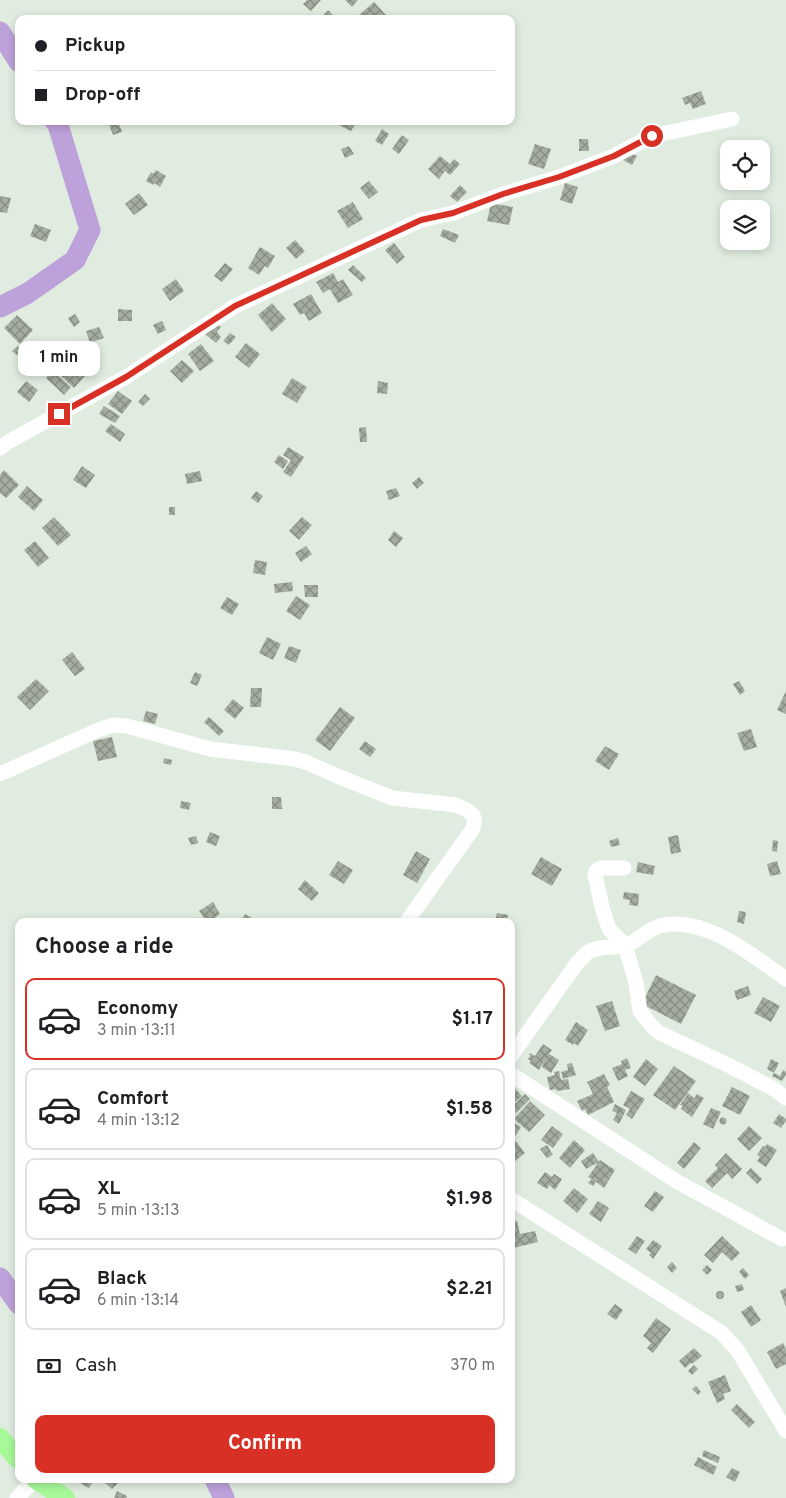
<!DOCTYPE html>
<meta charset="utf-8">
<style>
body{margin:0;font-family:Overpass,sans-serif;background:#f2f2f2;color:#202124;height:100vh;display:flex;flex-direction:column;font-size:19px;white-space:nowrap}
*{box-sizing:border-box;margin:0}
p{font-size:16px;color:#757577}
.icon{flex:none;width:28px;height:28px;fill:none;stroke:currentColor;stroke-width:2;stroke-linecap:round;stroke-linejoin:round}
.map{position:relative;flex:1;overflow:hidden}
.details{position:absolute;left:15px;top:918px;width:500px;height:565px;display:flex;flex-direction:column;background:#fff;border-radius:10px;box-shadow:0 2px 8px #0003}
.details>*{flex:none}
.banner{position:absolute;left:15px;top:15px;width:500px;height:110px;border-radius:10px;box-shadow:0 2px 8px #0003;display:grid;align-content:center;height:110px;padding:0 20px;background:#fff}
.controls{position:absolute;left:720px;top:140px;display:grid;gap:10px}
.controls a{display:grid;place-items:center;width:50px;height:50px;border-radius:10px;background:#fff;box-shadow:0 2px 8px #0003;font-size:25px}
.end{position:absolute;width:22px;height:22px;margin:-11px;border:6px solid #d93025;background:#fff;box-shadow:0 0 0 2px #fff}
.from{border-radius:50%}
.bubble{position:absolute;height:35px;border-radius:10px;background:#fff;box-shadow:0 2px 8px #0003;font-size:16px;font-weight:700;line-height:35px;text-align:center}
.banner b{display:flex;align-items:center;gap:18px;height:48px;font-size:19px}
.banner b+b{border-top:1px solid #e0e0e0}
.banner i{width:12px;height:12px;background:#202124}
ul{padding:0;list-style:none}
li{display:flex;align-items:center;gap:15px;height:82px;margin:0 10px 8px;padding:0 10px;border:2px solid #e0e0e0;border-radius:10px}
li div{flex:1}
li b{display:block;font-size:19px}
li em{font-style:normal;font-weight:700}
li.selected{border-color:#d93025}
li>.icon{width:45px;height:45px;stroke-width:1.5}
h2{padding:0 20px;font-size:22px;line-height:60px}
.pay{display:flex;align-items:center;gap:12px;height:55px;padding:0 20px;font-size:19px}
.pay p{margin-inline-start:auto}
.action{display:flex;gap:10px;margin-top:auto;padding:10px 20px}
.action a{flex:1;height:58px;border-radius:10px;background:#d93025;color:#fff;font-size:20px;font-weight:700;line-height:58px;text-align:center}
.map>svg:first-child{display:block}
</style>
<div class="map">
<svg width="786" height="1498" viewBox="0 0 786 1498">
<defs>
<pattern id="building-cross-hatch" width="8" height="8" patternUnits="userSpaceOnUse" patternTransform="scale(1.25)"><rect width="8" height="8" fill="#a4ada0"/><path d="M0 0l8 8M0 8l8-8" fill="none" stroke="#858c82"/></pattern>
</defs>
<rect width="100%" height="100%" fill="#e1ece0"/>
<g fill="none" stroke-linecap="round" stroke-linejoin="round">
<!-- river -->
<g stroke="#bda1da" stroke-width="21">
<polyline points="0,32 19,62"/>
<polyline points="0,307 28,293 75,260 90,230 58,125 55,121"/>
<polyline points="0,1278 19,1304"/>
<polyline points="215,1479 224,1498"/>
</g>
</g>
<!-- building -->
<g fill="url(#building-cross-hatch)">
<polygon points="307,0 321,0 311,11 303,4"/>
<polygon points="345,0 358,0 352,7"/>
<polygon points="374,2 386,15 381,19 362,19 359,15"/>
<polygon points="328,10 334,16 332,19 320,19"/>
<polygon points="701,91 706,104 693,109 690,103 685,105 682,98"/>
<polygon points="118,121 122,132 113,135 108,122"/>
<polygon points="339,121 357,121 351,131 337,124"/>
<polygon points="382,129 389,134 382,145 375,141"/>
<polygon points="402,135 409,140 399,154 392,149"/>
<polygon points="579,139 588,139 589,151 579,151"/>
<polygon points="535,144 551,149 544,169 528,164"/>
<polygon points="349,146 354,154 345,158 341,149"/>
<polygon points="628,152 637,156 632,165 623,160"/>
<polygon points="440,156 450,164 454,159 460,164 450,175 445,171 439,179 428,169"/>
<polygon points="156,170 166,176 160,187 154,183 153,185 146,181 151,172 153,174"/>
<polygon points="369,181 378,192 369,199 360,188"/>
<polygon points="565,183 578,187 572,204 560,200"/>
<polygon points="460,185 467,192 457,202 450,196"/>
<polygon points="139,193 148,205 134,215 125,204"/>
<polygon points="0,196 11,198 7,213 0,212"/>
<polygon points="353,202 363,219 348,228 337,211"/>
<polygon points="491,203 513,207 509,225 487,221"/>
<polygon points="35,224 51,230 46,242 30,236"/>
<polygon points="443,229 459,235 455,243 440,236"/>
<polygon points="295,240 305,251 296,259 286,248"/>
<polygon points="394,243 405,257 397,264 385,250"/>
<polygon points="260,247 275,256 268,268 265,266 259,275 248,268"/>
<polygon points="225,263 233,269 222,282 214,276"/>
<polygon points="353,265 366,278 362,282 348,270"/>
<polygon points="333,273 338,282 343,279 353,295 338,303 330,289 323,293 316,282"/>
<polygon points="176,279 184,291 170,301 162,289"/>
<polygon points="311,294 322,313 309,321 304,313 300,315 293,304"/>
<polygon points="272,303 286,319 272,332 258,315"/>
<polygon points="118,309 132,310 132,321 118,321"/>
<polygon points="75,314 80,322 74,327 68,318"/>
<polygon points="17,315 33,330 20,344 4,328"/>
<polygon points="162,321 166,330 158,334 153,325"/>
<polygon points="216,322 221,327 217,332 221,337 216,343 205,334"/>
<polygon points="99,327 104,338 90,343 86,331"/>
<polygon points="230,333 236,337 229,345 223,341"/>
<polygon points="246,343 260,354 249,368 235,357"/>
<polygon points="201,344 214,361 200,371 188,354"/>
<polygon points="84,345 98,357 88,368 74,356"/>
<polygon points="18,346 22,350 17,355 12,351"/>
<polygon points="182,360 194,371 182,383 170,371"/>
<polygon points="72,363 85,376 74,388 60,375"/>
<polygon points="53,371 71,387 64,395 46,378"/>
<polygon points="292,378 307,387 297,403 282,394"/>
<polygon points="26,381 38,390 29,402 17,392"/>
<polygon points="378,381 388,383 387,394 377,393"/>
<polygon points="118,391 132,401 122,414 108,404"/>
<polygon points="145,394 150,399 143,406 138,402"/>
<polygon points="104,406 120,416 115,423 99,414"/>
<polygon points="111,424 125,434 120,442 105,431"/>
<polygon points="366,427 367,442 360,442 359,428"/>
<polygon points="288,447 304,457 291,477 283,472 291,460 283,455"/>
<polygon points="279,455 288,461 283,469 274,462"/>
<polygon points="82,466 95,475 86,488 73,480"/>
<polygon points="4,470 19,485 6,498 0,493 0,475"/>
<polygon points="200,471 202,481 187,484 185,474"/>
<polygon points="419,477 424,483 417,489 412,483"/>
<polygon points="27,486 43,500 34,511 18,497"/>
<polygon points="396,488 400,496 389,500 386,491"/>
<polygon points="256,491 263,496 258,503 251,498"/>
<rect x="169" y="507" width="6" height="8"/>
<polygon points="54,517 71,535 58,546 42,528"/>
<polygon points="302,517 312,525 299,540 289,531"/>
<polygon points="394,531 403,538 396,547 388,540"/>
<polygon points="35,541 49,558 38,567 24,550"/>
<polygon points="306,546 312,554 301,562 295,553"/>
<polygon points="255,560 267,562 265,575 253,573"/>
<polygon points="292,582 293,591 275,593 274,584"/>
<polygon points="304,585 318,585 318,597 305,597"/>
<polygon points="296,596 310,605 300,620 286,611"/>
<polygon points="227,597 239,604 232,615 220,608"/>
<polygon points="267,637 281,644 273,660 259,653"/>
<polygon points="289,646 301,650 296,663 284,658"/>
<polygon points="72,652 85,669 75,676 62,660"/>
<polygon points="195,672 202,675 197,686 190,683"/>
<polygon points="36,679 49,691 30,710 17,697"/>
<polygon points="739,681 745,691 740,695 733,684"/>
<polygon points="251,688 262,688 261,707 250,707"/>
<polygon points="786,691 786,714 777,710"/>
<polygon points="233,699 244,708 235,719 224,710"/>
<polygon points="340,707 355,718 330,751 315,740"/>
<polygon points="146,711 158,714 155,724 143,721"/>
<polygon points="209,717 224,731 219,736 204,722"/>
<polygon points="751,729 757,747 744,751 737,733"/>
<polygon points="112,737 117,757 98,761 93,741"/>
<polygon points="365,741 376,749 370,757 359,749"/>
<polygon points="605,746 619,754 609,770 595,761"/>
<polygon points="164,758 172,760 171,765 163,763"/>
<polygon points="272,797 281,797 282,809 272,809"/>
<polygon points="181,801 191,803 189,810 180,808"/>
<polygon points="210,832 220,836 216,846 206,842"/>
<polygon points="678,835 681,852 671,854 668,837"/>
<polygon points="196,836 198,843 191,845 188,838"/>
<polygon points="618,838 620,845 611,847 609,841"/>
<polygon points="773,840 778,841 777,852 772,851"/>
<polygon points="416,851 430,859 417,883 403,875"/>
<polygon points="541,857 562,869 552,886 531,874"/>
<polygon points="338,861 353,870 344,884 329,875"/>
<polygon points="777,861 781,874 770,876 767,864"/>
<polygon points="638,862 655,866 653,875 636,872"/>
<polygon points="305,880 319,893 312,901 298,889"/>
<polygon points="624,892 639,894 638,906 629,905 630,900 623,899"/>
<polygon points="213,902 220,914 210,921 206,921 199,911"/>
<polygon points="739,911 746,912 744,924 737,922"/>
<polygon points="497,913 508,915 507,921 495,921"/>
<polygon points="245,914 254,919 252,921 241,921"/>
<polygon points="656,975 696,995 681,1024 642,1004"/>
<polygon points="748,986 751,995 737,1000 734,991"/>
<polygon points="763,997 780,1006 771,1022 754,1013"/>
<polygon points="612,1001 620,1026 605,1031 596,1006"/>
<polygon points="576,1022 588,1030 578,1046 574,1043 573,1045 565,1040"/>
<polygon points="543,1044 552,1050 549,1054 559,1060 551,1073 542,1067 545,1060 539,1070 529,1063 531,1061 528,1059 530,1056 529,1054 530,1053 535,1056"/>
<polygon points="627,1058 631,1068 625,1070 628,1076 618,1081 612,1068 622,1064 621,1061"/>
<polygon points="646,1059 658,1069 645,1086 633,1077"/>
<polygon points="771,1059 779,1063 774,1073 767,1069"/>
<polygon points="572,1063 576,1075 563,1079 561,1072 568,1070 567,1064"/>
<polygon points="674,1066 696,1081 675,1110 653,1095"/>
<polygon points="783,1070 786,1072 786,1074 782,1081 772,1076 774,1073 780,1076"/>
<polygon points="559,1071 561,1080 568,1079 570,1089 557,1091 556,1089 550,1090 547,1077 555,1075 554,1072"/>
<polygon points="604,1074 610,1085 607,1087 614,1102 588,1115 585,1109 582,1111 577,1101 593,1094 587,1082"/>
<polygon points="511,1084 522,1096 511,1106"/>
<polygon points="732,1087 750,1096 740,1115 722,1106"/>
<polygon points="631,1091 645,1099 632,1119 626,1115 630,1109 623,1105"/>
<polygon points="688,1093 694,1098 697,1094 704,1098 692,1117 681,1109 683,1106 680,1105"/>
<polygon points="525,1094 530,1099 516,1113 511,1108"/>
<polygon points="530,1101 545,1115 529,1132 514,1119"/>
<polygon points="615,1104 626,1110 619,1124 613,1120 617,1113 612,1111"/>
<polygon points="711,1108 721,1112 713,1129 703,1124"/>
<polygon points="779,1114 786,1119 786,1121 781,1128 773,1123"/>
<circle cx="723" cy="1121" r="3.5"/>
<polygon points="512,1122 521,1127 515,1136 511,1134 511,1124"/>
<polygon points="552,1126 563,1134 553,1148 541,1140"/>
<polygon points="749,1126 762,1138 749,1151 737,1139"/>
<polygon points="511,1135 525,1153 513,1163 511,1161"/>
<polygon points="574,1140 585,1150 570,1168 559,1158"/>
<polygon points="694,1142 701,1148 684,1169 677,1163"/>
<polygon points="767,1144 777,1150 766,1167 757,1161 760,1157 757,1155 763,1146 765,1147"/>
<polygon points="547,1145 553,1155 547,1158 540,1149"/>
<polygon points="593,1153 599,1162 586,1169 581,1161"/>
<polygon points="726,1153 742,1169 732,1179 727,1173 712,1188 705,1181 718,1168 715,1165"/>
<polygon points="600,1160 615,1170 604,1188 596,1182 593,1186 588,1183 592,1179 588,1177"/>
<polygon points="751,1168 762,1179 757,1184 746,1173"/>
<polygon points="545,1172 552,1177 554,1174 562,1179 555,1190 549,1185 547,1189 537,1183"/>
<polygon points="574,1188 588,1199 577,1213 563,1201"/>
<polygon points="655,1191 664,1197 653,1212 644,1206"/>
<polygon points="598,1201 609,1208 601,1222 589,1214"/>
<polygon points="517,1221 520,1234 535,1231 538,1242 513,1248 511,1243 511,1222"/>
<polygon points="637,1236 645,1241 636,1254 628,1249"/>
<polygon points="722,1236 740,1253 732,1261 722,1252 713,1263 704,1255"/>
<polygon points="653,1240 662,1246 653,1259 649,1255 651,1253 646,1249"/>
<polygon points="672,1262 677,1268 672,1273 667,1267"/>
<polygon points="707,1265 712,1270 707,1275 702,1270"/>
<polygon points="743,1268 749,1275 745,1279 739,1272"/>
<polygon points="742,1284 744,1290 737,1292 735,1286"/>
<polygon points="786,1288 786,1307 780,1291"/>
<circle cx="720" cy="1295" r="4"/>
<polygon points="615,1304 623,1310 616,1320 607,1314"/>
<polygon points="751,1305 761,1320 751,1327 741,1312"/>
<polygon points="656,1318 671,1329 653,1353 647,1348 651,1343 643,1336"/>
<polygon points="783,1343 786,1349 786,1364 776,1369 767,1352"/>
<polygon points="694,1348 702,1356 692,1364 691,1363 685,1368 679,1361"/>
<polygon points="694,1365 698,1369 692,1375 688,1371"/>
<polygon points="725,1375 731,1391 723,1394 725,1399 717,1403 708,1382"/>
<polygon points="696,1386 701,1392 698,1395 692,1389"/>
<polygon points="737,1404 755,1422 749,1428 731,1410"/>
<polygon points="704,1450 720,1457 718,1463 702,1456"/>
<polygon points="698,1457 717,1467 713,1475 694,1465"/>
<polygon points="732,1468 740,1472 735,1482 726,1477"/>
<polygon points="73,1479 95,1479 89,1488"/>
<polygon points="105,1479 120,1479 121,1480 112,1489 103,1481"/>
<polygon points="117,1491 127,1496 126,1498 114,1498"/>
</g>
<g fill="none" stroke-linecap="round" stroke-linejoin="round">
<!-- minor -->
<g stroke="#fff" stroke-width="15">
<polyline points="0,448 8,442 126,377 235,306 421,220 453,213 503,194 559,177 614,156 652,136 732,119"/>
<path d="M 0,774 L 98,730 L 113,725 L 127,726 L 210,749 L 295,759 L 308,763 L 342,778 L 392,798 L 456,805 C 469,811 479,814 472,830 L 407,921"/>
<polyline points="624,868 601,868 596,871 595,875 602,907 609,929 625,945 636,983 640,1011 650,1024 658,1032 730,1066 774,1089 786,1098"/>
<path d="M 511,1056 L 577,963 C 581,960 584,955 588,952 C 599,945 614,949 626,945 C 638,941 647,930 659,926 C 703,914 752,955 786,979"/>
<polyline points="511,1074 676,1181 782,1239"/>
<polyline points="511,1199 722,1333 738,1351 786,1431"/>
<polyline points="17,1498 35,1479"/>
</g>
<!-- major -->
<g stroke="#a7f998" stroke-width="20">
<polyline points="0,1438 19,1460"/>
<polyline points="36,1479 65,1498"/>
</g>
</g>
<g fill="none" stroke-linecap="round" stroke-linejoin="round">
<!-- route -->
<polyline stroke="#d93025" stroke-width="6" points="59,414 126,377 235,306 421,220 453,213 503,194 559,177 614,156 652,136"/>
</g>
</svg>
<div class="controls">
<a><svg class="icon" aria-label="locate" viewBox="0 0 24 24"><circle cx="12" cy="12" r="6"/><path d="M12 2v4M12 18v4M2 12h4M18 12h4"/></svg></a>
<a><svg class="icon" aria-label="layers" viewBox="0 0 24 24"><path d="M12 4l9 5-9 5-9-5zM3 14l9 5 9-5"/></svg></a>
</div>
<i class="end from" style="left:652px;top:136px"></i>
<i class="end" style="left:59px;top:414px"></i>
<div class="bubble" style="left:18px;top:341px;width:82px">1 min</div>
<div class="banner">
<b><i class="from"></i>Pickup</b>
<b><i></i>Drop-off</b>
</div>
<section class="details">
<h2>Choose a ride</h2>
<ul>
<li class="selected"><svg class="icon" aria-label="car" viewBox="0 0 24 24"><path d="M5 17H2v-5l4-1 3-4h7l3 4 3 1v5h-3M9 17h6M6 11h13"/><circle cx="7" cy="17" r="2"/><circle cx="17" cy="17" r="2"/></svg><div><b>Economy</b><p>3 min · 13:11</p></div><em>$1.17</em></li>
<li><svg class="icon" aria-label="car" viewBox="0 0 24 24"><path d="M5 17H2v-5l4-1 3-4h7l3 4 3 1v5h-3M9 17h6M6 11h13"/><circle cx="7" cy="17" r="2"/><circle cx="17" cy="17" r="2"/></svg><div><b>Comfort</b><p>4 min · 13:12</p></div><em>$1.58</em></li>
<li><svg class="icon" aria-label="car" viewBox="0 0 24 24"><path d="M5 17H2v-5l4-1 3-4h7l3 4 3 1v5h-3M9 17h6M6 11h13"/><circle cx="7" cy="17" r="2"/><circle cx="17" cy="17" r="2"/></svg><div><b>XL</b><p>5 min · 13:13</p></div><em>$1.98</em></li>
<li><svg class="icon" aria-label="car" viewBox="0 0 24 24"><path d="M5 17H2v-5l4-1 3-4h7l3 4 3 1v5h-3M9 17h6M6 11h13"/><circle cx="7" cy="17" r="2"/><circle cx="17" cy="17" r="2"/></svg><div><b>Black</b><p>6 min · 13:14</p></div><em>$2.21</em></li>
</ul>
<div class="pay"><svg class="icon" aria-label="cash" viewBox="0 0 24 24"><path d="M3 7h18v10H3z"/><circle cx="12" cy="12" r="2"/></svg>Cash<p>370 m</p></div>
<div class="action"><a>Confirm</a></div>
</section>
</div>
